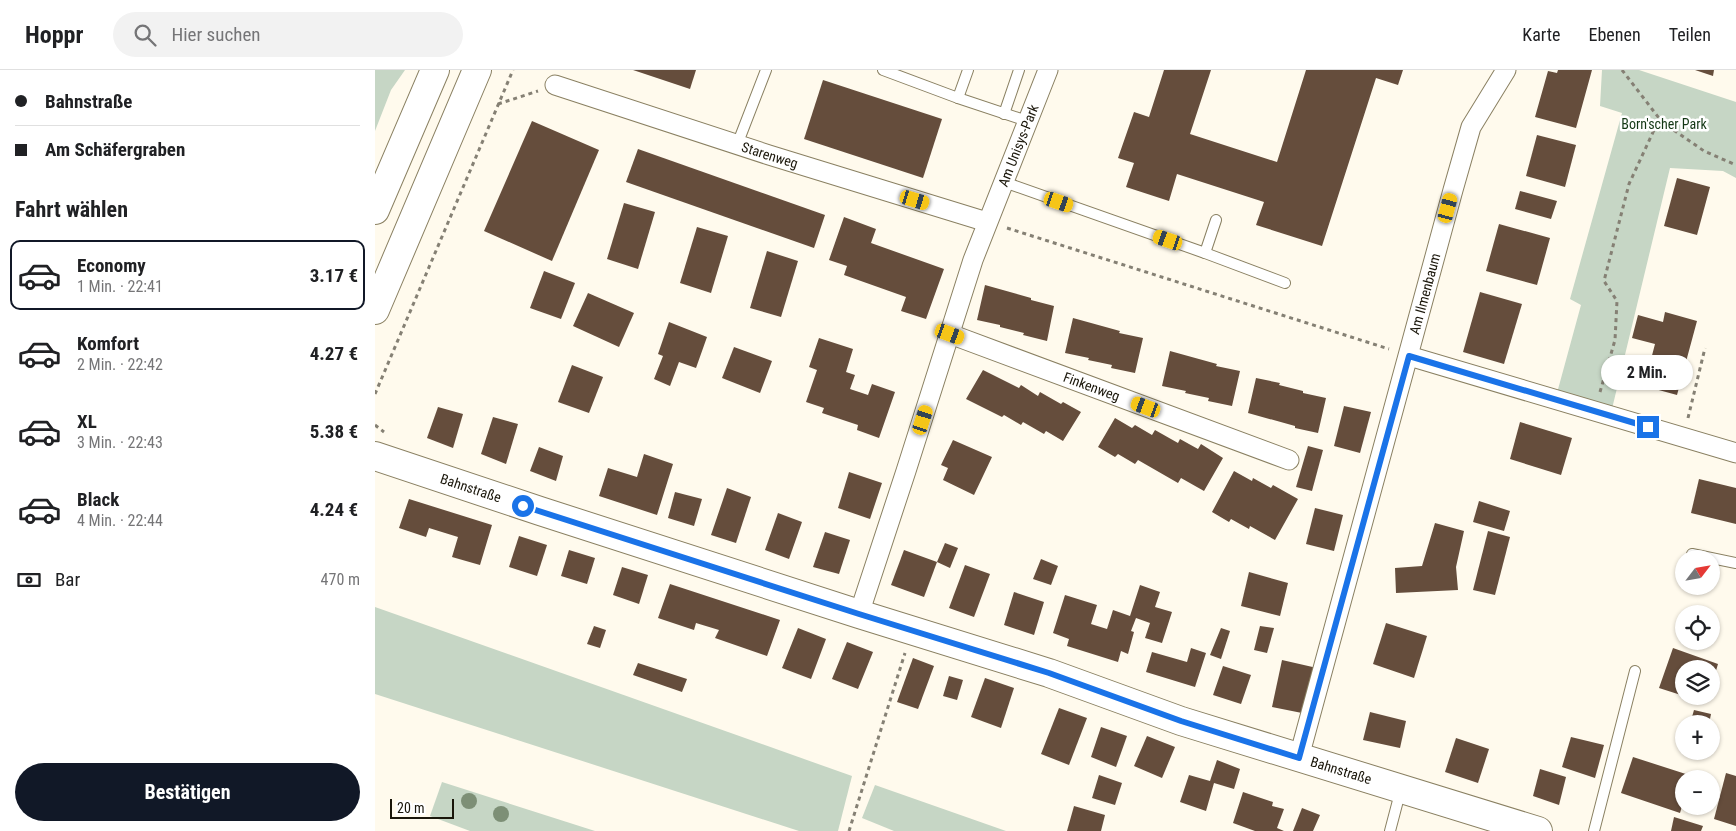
<!DOCTYPE html>
<html lang="de">
<meta charset="utf-8">
<style>
body{margin:0;font-family:"Roboto Condensed",sans-serif;background:#f2f2f2;color:#202124;height:100vh;display:flex;flex-direction:column;font-size:19px;white-space:nowrap}
*{box-sizing:border-box;margin:0}
p{font-size:16px;color:#757577}
.icon{flex:none;width:28px;height:28px;fill:none;stroke:currentColor;stroke-width:2;stroke-linecap:round;stroke-linejoin:round}
.map{position:relative;flex:1;overflow:hidden}
.sheet{display:flex;flex-direction:column;background:#fff;width:375px}
.sheet>*{flex:none}
.guide{display:grid;align-content:center;height:110px;padding:0 15px;background:#fff}
.needle{width:32px;rotate:59deg}
.controls{position:absolute;left:1300px;top:480px;display:grid;gap:10px}
.controls a{display:grid;place-items:center;width:45px;height:45px;border-radius:50%;background:#fff;box-shadow:0 1px 4px #0004;font-size:25px}
.scale{position:absolute;left:15px;bottom:12px;width:64px;box-sizing:border-box;padding-left:5px;border:2px solid #1a160a;border-top:0;font-size:14px;line-height:18px;white-space:nowrap;color:#1a160a;-webkit-text-stroke:4px #fff;paint-order:stroke}
.end{position:absolute;width:22px;height:22px;margin:-11px;border:6px solid #1a73e8;background:#fff;box-shadow:0 0 0 2px #fff}
.from{border-radius:50%}
.bubble{position:absolute;height:35px;border-radius:18px;background:#fff;box-shadow:0 1px 4px #0004;font-size:16px;font-weight:700;line-height:35px;text-align:center}
.car{position:absolute;width:15px;height:30px;margin:-15px -8px;border-radius:6px;box-shadow:0 0 4px 1px #0007;background:linear-gradient(#f5c518 24%,#345 0 40%,#f5c518 0 76%,#345 0 86%,#f5c518 0)}
.guide b{display:flex;align-items:center;gap:18px;height:48px;font-size:19px}
.guide b+b{border-top:1px solid #e0e0e0}
.guide i{width:12px;height:12px;background:#202124}
ul{padding:0;list-style:none}
li{display:flex;align-items:center;gap:15px;height:70px;margin:0 10px 8px;padding:0 5px;border:2px solid transparent;border-radius:10px}
li div{flex:1}
li b{display:block;font-size:19px}
li em{font-style:normal;font-weight:700}
li.on{border-color:#111827}
li>.icon{width:45px;height:45px;stroke-width:1.5}
h2{padding:0 15px;font-size:22px;line-height:60px}
.pay{display:flex;align-items:center;gap:12px;height:55px;padding:0 15px;font-size:19px}
.pay p{margin-inline-start:auto}
.action{display:flex;gap:10px;margin-top:auto;padding:10px 15px}
.action a{flex:1;height:58px;border-radius:30px;background:#111827;color:#fff;font-size:20px;font-weight:700;line-height:58px;text-align:center}
header{display:flex;align-items:center;gap:30px;box-sizing:border-box;height:70px;padding:0 25px;background:#fff;border-bottom:1px solid #e0e0e0}
header strong{font-size:24px}
nav{display:flex;gap:28px;margin-inline-start:auto;font-size:18px}
.search{width:350px;height:45px;background:#f2f2f2;display:flex;align-items:center;gap:12px;box-sizing:border-box;padding:0 18px;border-radius:28px;color:#757577;font-size:19px}
main{display:flex;flex:1;min-height:0}
.map>svg:first-child{display:block}
</style>
<header>
<strong>Hoppr</strong>
<div class="search"><svg class="icon" aria-label="search" viewBox="0 0 24 24"><circle cx="10" cy="10" r="6"/><path d="M15 15l6 6"/></svg>Hier suchen</div>
<nav><a>Karte</a><a>Ebenen</a><a>Teilen</a></nav>
</header>
<main>
<section class="sheet">
<div class="guide">
<b><i class="from"></i>Bahnstraße</b>
<b><i></i>Am Schäfergraben</b>
</div>
<h2>Fahrt wählen</h2>
<ul>
<li class="on"><svg class="icon" aria-label="car" viewBox="0 0 24 24"><path d="M5 17H2v-5l4-1 3-4h7l3 4 3 1v5h-3M9 17h6M6 11h13"/><circle cx="7" cy="17" r="2"/><circle cx="17" cy="17" r="2"/></svg><div><b>Economy</b><p>1 Min. · 22:41</p></div><em>3.17 €</em></li>
<li><svg class="icon" aria-label="car" viewBox="0 0 24 24"><path d="M5 17H2v-5l4-1 3-4h7l3 4 3 1v5h-3M9 17h6M6 11h13"/><circle cx="7" cy="17" r="2"/><circle cx="17" cy="17" r="2"/></svg><div><b>Komfort</b><p>2 Min. · 22:42</p></div><em>4.27 €</em></li>
<li><svg class="icon" aria-label="car" viewBox="0 0 24 24"><path d="M5 17H2v-5l4-1 3-4h7l3 4 3 1v5h-3M9 17h6M6 11h13"/><circle cx="7" cy="17" r="2"/><circle cx="17" cy="17" r="2"/></svg><div><b>XL</b><p>3 Min. · 22:43</p></div><em>5.38 €</em></li>
<li><svg class="icon" aria-label="car" viewBox="0 0 24 24"><path d="M5 17H2v-5l4-1 3-4h7l3 4 3 1v5h-3M9 17h6M6 11h13"/><circle cx="7" cy="17" r="2"/><circle cx="17" cy="17" r="2"/></svg><div><b>Black</b><p>4 Min. · 22:44</p></div><em>4.24 €</em></li>
</ul>
<div class="pay"><svg class="icon" aria-label="cash" viewBox="0 0 24 24"><path d="M3 7h18v10H3z"/><circle cx="12" cy="12" r="2"/></svg>Bar<p>470 m</p></div>
<div class="action"><a>Bestätigen</a></div>
</section>
<div class="map">
<svg width="1361" height="761" viewBox="0 0 1361 761">
<rect width="100%" height="100%" fill="#fffaed"/>
<!-- green -->
<g fill="#c6d6c5">
<polygon points="0,0 30,0 16,20 0,61"/>
<polygon points="1227,0 1264,0 1361,32 1361,108 1348,101 1295,98 1236,343 1182,323 1206,235 1195,229 1247,43 1225,36"/>
<polygon points="0,537 477,706 463,761 424,761 0,624"/>
<polygon points="67,712 220,761 95,761 55,746"/>
<polygon points="500,715 631,761 519,761 487,748"/>
</g>
<!-- building -->
<g fill="#654d3c">
<polygon points="258,0 321,0 315,19"/>
<polygon points="789,0 836,0 815,64 902,92 931,0 1028,0 1023,15 1001,8 947,176 881,155 889,132 802,104 794,131 751,117 759,93 743,88 759,42 774,47"/>
<polygon points="1183,0 1217,0 1201,58 1160,47 1173,1 1182,3"/>
<polygon points="1320,0 1339,0 1338,6"/>
<polygon points="448,10 567,49 548,108 429,69"/>
<polygon points="157,51 224,80 177,191 109,161"/>
<polygon points="1162,65 1201,75 1190,117 1151,106"/>
<polygon points="263,79 450,145 439,178 251,112"/>
<polygon points="1302,108 1335,117 1322,165 1289,156"/>
<polygon points="1145,121 1182,131 1176,149 1140,139"/>
<polygon points="249,133 280,142 263,199 232,189"/>
<polygon points="469,147 501,159 496,173 569,199 551,249 526,241 531,227 469,205 472,196 454,190"/>
<polygon points="1124,154 1175,168 1162,215 1111,201"/>
<polygon points="322,157 353,166 336,223 305,213"/>
<polygon points="392,181 423,191 406,247 375,238"/>
<polygon points="169,201 200,213 186,249 155,238"/>
<polygon points="610,215 656,228 656,230 679,236 672,271 648,265 649,263 625,257 625,255 602,250"/>
<polygon points="1105,222 1147,234 1129,294 1088,282"/>
<polygon points="213,223 259,243 244,277 198,256"/>
<polygon points="1290,242 1322,251 1302,325 1269,316 1280,274 1257,268 1263,245 1288,252"/>
<polygon points="698,248 745,261 744,263 768,268 760,303 736,298 737,295 713,290 714,288 690,283"/>
<polygon points="294,252 332,267 321,298 304,292 295,316 279,309 288,286 283,284"/>
<polygon points="444,268 478,279 471,302 480,305 475,319 493,325 497,314 520,322 504,368 482,360 483,355 447,343 449,338 431,332 442,300 434,297"/>
<polygon points="359,277 397,291 385,323 347,308"/>
<polygon points="795,281 842,294 841,296 865,301 857,336 833,331 834,328 810,323 811,321 787,316"/>
<polygon points="197,295 228,307 214,343 183,332"/>
<polygon points="608,300 644,318 646,315 663,326 665,322 686,334 688,332 706,342 688,371 671,361 669,364 648,352 646,355 629,345 627,347 591,329"/>
<polygon points="881,308 905,313 904,315 928,321 928,323 951,328 943,363 920,358 920,356 873,343"/>
<polygon points="969,336 996,342 985,383 959,376"/>
<polygon points="63,337 88,344 78,378 52,368"/>
<polygon points="118,347 143,354 131,394 106,384"/>
<polygon points="740,348 757,358 760,355 777,365 780,360 803,373 805,369 823,379 826,374 848,388 829,421 806,408 803,413 763,390 760,394 743,384 740,387 723,377"/>
<polygon points="1145,352 1197,368 1186,405 1135,389"/>
<polygon points="578,370 617,387 599,425 568,410 573,398 566,395"/>
<polygon points="933,376 948,380 937,421 921,417"/>
<polygon points="164,377 188,386 181,411 155,401"/>
<polygon points="269,384 298,394 282,445 224,426 233,398 262,407"/>
<polygon points="859,401 877,411 878,408 896,418 898,415 923,429 900,470 875,456 874,459 856,449 854,452 837,442"/>
<polygon points="474,402 507,413 495,449 463,438"/>
<polygon points="1324,409 1361,418 1361,454 1316,443"/>
<polygon points="352,418 376,427 361,473 336,465"/>
<polygon points="300,422 327,429 319,456 293,448"/>
<polygon points="34,429 117,455 105,495 77,487 83,467 54,458 51,467 24,458"/>
<polygon points="1104,431 1135,441 1129,461 1098,452"/>
<polygon points="940,438 968,445 959,481 931,474"/>
<polygon points="403,443 427,452 414,489 390,480"/>
<polygon points="1060,453 1089,461 1081,497 1083,520 1021,523 1020,498 1047,496"/>
<polygon points="1113,461 1135,467 1120,525 1098,520"/>
<polygon points="450,462 475,470 464,504 438,497"/>
<polygon points="144,466 172,475 162,506 134,497"/>
<polygon points="570,473 583,478 575,498 562,492"/>
<polygon points="194,480 220,488 212,514 186,506"/>
<polygon points="529,480 562,492 549,527 516,515"/>
<polygon points="666,489 683,496 676,515 658,509"/>
<polygon points="590,495 615,504 599,547 574,538"/>
<polygon points="247,497 273,505 264,534 238,525"/>
<polygon points="874,502 913,513 905,546 866,536"/>
<polygon points="295,514 405,550 392,586 340,568 344,560 321,553 319,560 283,548"/>
<polygon points="765,515 785,522 780,537 797,542 787,573 770,568 775,553 761,548 756,561 759,562 753,584 746,581 743,592 692,576 694,569 678,563 690,525 722,535 716,554 732,559 738,540 755,546"/>
<polygon points="639,522 669,532 659,565 629,555"/>
<polygon points="1011,553 1052,566 1039,608 998,594"/>
<polygon points="219,556 231,560 225,578 212,574"/>
<polygon points="885,556 899,558 892,583 879,580"/>
<polygon points="423,558 451,569 436,609 407,598"/>
<polygon points="846,558 855,561 846,589 835,585"/>
<polygon points="472,572 498,582 483,619 457,609"/>
<polygon points="816,578 831,583 820,617 771,602 777,582 812,592"/>
<polygon points="1298,578 1343,594 1337,614 1336,599 1309,599 1309,626 1284,618"/>
<polygon points="538,588 559,596 543,639 522,632"/>
<polygon points="907,590 942,598 932,644 897,637"/>
<polygon points="263,593 312,609 307,622 258,605"/>
<polygon points="848,596 876,605 866,634 838,625"/>
<polygon points="574,606 588,610 582,630 568,626"/>
<polygon points="610,608 639,618 626,658 596,647"/>
<polygon points="1310,626 1332,626 1330,633"/>
<polygon points="684,638 712,648 694,695 666,684"/>
<polygon points="1319,640 1336,644 1334,654 1315,654"/>
<polygon points="995,642 1031,651 1025,678 988,670"/>
<polygon points="726,657 752,666 741,697 716,687"/>
<polygon points="772,666 800,677 787,708 759,696"/>
<polygon points="1196,667 1229,675 1220,708 1187,697"/>
<polygon points="1081,668 1114,679 1103,713 1070,702"/>
<polygon points="1258,687 1317,706 1316,709 1309,709 1309,730 1305,743 1246,723"/>
<polygon points="842,690 865,699 859,719 839,713 831,741 805,732 814,705 835,711"/>
<polygon points="1165,699 1191,707 1184,735 1158,726"/>
<polygon points="1351,703 1361,706 1361,756 1339,749"/>
<polygon points="724,705 747,713 740,735 717,728"/>
<polygon points="868,722 898,732 897,736 909,739 902,758 909,761 880,761 858,753"/>
<polygon points="699,736 730,745 726,761 692,761"/>
<polygon points="927,738 945,745 938,761 918,761"/>
<polygon points="1299,747 1328,756 1326,761 1296,761"/>
</g>
<g fill="none" stroke-linecap="round" stroke-linejoin="round">
<defs>
<g id="lane">
<polyline points="508,0 583,28 652,51"/>
<polyline points="583,28 593,0"/>
<polyline points="629,44 644,0"/>
<polyline points="362,75 391,0"/>
<polyline points="629,112 830,183 841,150"/>
<polyline points="830,183 910,213"/>
<polyline points="1317,484 1361,493"/>
<polyline points="1015,761 1026,719"/>
<polyline points="1219,761 1260,601"/>
</g>
<g id="street">
<path id="s1" d="M 180,15 L 394,85 L 612,152"/>
<path id="s2" d="M 575,264 L 914,390"/>
<polyline points="1034,286 1361,383"/>
<path id="s3" d="M 484,544 L 531,401 L 598,190 L 673,0"/>
<path id="s4" d="M 924,687 L 1078,120 L 1096,57 L 1131,0"/>
</g>
<g id="secondary">
<polyline points="0,140 60,0"/>
<polyline points="0,240 102,0"/>
<path id="s5" d="M 0,386 L 165,441 L 484,544 L 674,603 L 806,651 L 1163,761"/>
</g>
</defs>
<!-- lane casing -->
<use href="#lane" stroke="#8a8062" stroke-width="12"/>
<!-- street casing -->
<use href="#street" stroke="#8a8062" stroke-width="21"/>
<!-- secondary casing -->
<use href="#secondary" stroke="#8a8062" stroke-width="30"/>
<!-- path -->
<g stroke="#858074" stroke-width="3" stroke-dasharray="4 4" stroke-linecap="butt">
<polyline points="1247,0 1287,52 1329,81 1361,95"/>
<polyline points="123,34 163,21"/>
<polyline points="632,158 1014,279"/>
<polyline points="1225,322 1240,270 1242,231 1229,211 1254,114 1279,60 1287,52"/>
<polyline points="0,324 138,0"/>
<polyline points="1313,348 1330,278"/>
<polyline points="0,355 9,362"/>
<polyline points="474,761 530,583"/>
</g>
<!-- lane -->
<use href="#lane" stroke="#fff" stroke-width="10"/>
<!-- street -->
<use href="#street" stroke="#fff" stroke-width="19"/>
<!-- secondary -->
<use href="#secondary" stroke="#fff" stroke-width="28"/>
</g>
<!-- trees -->
<g fill="#7d8f76">
<circle cx="94" cy="731" r="8"/>
<circle cx="126" cy="744" r="8"/>
</g>
<g fill="none" stroke-linecap="round" stroke-linejoin="round">
<!-- route -->
<polyline stroke="#1a73e8" stroke-width="6" points="148,436 484,544 674,603 806,651 924,688 1034,286 1273,357"/>
</g>
<g text-anchor="middle" dominant-baseline="central" stroke-width="5" stroke-linejoin="round" paint-order="stroke">
<!-- park labels -->
<g font-size="14" fill="#133714" stroke="#fff">
<text x="1289" y="54">Born'scher Park</text>
</g>
<!-- street labels -->
<g font-size="14" fill="#1a160a" stroke="#fff">
<text stroke="none"><textPath href="#s3" startOffset="495">Am Unisys-Park</textPath></text>
<text stroke="none"><textPath href="#s1" startOffset="226">Starenweg</textPath></text>
<text stroke="none"><textPath href="#s4" startOffset="480">Am Ilmenbaum</textPath></text>
<text stroke="none"><textPath href="#s2" startOffset="151">Finkenweg</textPath></text>
<text stroke="none"><textPath href="#s5" startOffset="101">Bahnstraße</textPath></text>
<text stroke="none"><textPath href="#s5" startOffset="1016">Bahnstraße</textPath></text>
</g>
</g>
</svg>
<div class="controls">
<a><svg class="needle" viewBox="-14 -14 28 28"><path d="M0-13l5 13h-10z" fill="#e53935"/><path d="M0 13l5-13h-10z" fill="#757577"/></svg></a>
<a><svg class="icon" aria-label="locate" viewBox="0 0 24 24"><circle cx="12" cy="12" r="6"/><path d="M12 2v4M12 18v4M2 12h4M18 12h4"/></svg></a>
<a><svg class="icon" aria-label="layers" viewBox="0 0 24 24"><path d="M12 4l9 5-9 5-9-5zM3 14l9 5 9-5"/></svg></a>
<a>+</a>
<a>−</a>
</div>
<div class="scale">20 m</div>
<i class="end from" style="left:148px;top:436px"></i>
<i class="end" style="left:1273px;top:357px"></i>
<div class="bubble" style="left:1226px;top:285px;width:92px">2 Min.</div>
<i class="car" style="left:540px;top:130px;rotate:107deg"></i>
<i class="car" style="left:684px;top:132px;rotate:109deg"></i>
<i class="car" style="left:1073px;top:138px;rotate:15deg"></i>
<i class="car" style="left:793px;top:170px;rotate:289deg"></i>
<i class="car" style="left:575px;top:264px;rotate:110deg"></i>
<i class="car" style="left:771px;top:337px;rotate:290deg"></i>
<i class="car" style="left:548px;top:350px;rotate:18deg"></i>
</div>
</main>
